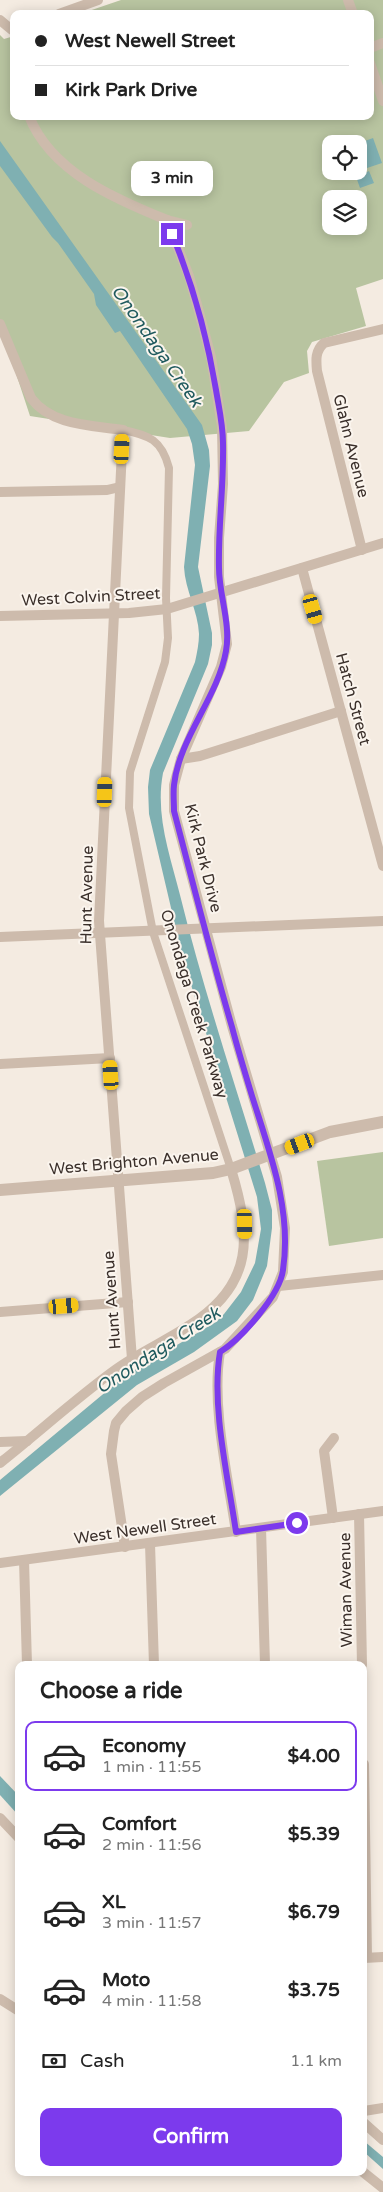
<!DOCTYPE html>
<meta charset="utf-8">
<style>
body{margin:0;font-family:"Varela Round",sans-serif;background:#f2f2f2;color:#222;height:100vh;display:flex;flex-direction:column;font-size:19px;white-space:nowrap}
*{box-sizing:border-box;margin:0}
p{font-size:16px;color:#767676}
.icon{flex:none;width:28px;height:28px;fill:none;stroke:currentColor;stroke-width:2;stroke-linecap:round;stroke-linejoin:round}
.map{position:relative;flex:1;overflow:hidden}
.panel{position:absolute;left:15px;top:1661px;width:352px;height:515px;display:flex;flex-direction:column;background:#fff;border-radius:10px;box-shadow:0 2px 12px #0003}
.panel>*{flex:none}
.guide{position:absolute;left:10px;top:10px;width:364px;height:110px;border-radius:10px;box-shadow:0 2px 12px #0003;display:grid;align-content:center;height:110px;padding:0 25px;background:#fff}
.tools{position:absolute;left:322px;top:135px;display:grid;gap:10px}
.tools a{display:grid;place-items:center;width:45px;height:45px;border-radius:10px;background:#fff;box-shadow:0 2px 12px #0003;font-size:25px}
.end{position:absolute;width:22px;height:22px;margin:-11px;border:6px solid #7c3aed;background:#fff;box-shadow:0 0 0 2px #fff}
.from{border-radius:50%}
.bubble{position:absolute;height:35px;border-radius:10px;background:#fff;box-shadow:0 2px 12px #0003;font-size:16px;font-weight:700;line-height:35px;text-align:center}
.car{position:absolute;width:15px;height:30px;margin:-15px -8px;border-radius:6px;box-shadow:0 0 4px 1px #0007;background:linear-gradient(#f5c518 24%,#345 0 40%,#f5c518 0 76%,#345 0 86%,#f5c518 0)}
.guide b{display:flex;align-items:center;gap:18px;height:48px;font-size:19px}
.guide b+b{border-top:1px solid #e0e0e0}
.guide i{width:12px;height:12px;background:#222}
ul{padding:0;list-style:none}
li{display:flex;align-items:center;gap:15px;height:70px;margin:0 10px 8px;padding:0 15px;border:2px solid transparent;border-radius:10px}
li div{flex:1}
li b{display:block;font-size:19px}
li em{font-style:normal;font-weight:700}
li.current{border-color:#7c3aed}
li>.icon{width:45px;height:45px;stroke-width:1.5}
h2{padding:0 25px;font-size:22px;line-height:60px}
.pay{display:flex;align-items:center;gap:12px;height:55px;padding:0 25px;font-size:19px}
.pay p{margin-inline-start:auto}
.action{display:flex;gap:10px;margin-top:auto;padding:10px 25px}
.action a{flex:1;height:58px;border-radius:10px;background:#7c3aed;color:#fff;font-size:20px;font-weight:700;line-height:58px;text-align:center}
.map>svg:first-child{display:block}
</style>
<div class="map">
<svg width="383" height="2192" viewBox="0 0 383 2192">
<rect width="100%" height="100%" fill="#f4ebe1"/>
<!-- green -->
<g fill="#b8c4a0" fill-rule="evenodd">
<path d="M 121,0 L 383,0 L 383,279 L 356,288 L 366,326 L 312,342 L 307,351 L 309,373 L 284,382 L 249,431 L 170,438 L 30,416 L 0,325 L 0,35 L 4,39 L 14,36 L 14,116 L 370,116 L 370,14 L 80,14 ZM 331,144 L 359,144 L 359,171 L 331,171 ZM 331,199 L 359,199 L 359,226 L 331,226 Z"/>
<polygon points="383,1152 383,1238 329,1246 317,1161"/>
</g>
<!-- water -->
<g fill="#7fb0b2">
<polygon points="373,138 382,163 364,169 365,173 369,171 374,183 360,188 354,171 359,171 357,144"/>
<path d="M 0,141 L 202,425 L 209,450 L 210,466 L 198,567 L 212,633 L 212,645 L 208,664 L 163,773 C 155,815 170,855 180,895 C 204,992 236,1087 265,1183 L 272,1210 L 272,1228 L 267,1266 L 253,1300 L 237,1321 L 194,1352 L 137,1385 L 0,1496 L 0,1480 L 126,1375 L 216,1322 L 224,1314 L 241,1292 L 255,1263 L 261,1229 L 257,1197 L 183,959 L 149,814 L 148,787 L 150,770 L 195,662 C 197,653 199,643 199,634 C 198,611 185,590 184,567 L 195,465 L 192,444 L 187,429 L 120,331 L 115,333 L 96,305 L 94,294 L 58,243 L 52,237 L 0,166 Z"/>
<polygon points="0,1776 19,1796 19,1816 0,1795"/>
<polygon points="364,2141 383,2157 383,2169 364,2152"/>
</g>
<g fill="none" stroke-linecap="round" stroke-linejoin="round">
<!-- pedestrian -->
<path stroke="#cdbbac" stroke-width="8" d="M 123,430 C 149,435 162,440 169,468 L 166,598 L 168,638 L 165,662 L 130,772 L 129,808 L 153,932 L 231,1169"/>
<!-- minor -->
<g stroke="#cdbbac" stroke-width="10">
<polyline points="348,0 353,14"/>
<polyline points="59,14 98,0"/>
<polyline points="0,20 12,30 14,29"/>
<polyline points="370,48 383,43"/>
<polyline points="370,63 383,101"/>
<path d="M 29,116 C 51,172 115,199 167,220 L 189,276 L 198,308 L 211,357 L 222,427 L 223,484 L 219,538 L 219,577 L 227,644 L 221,667 L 181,759 L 174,785 L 174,811 L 232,1026 L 277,1177 L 285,1228 L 283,1272 L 273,1297 L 225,1349 L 164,1383 L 142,1397 L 126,1411 L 116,1423 L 114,1431 L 111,1454 L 125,1547"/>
<polyline points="167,220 187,225"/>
<path d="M 0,324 L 31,398 C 52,426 91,425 123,430 L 99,921 L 132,1359"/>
<polyline points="0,492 107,490 120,487"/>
<path d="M 362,550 L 317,371 C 316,360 315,351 324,343 L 383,329"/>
<polyline points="302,568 383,866"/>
<polyline points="0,616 129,613 167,609 383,543"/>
<polyline points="181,759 200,756 341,711"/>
<polyline points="0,937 383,921"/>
<polyline points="0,1064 110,1058"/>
<polyline points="279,1286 383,1275"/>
<polyline points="0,1312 128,1302"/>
<path d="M 220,1352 C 211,1406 228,1477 236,1532"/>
<polyline points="0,1442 27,1441"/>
<path d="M 0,1463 C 38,1433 75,1399 115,1370 C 138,1353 166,1341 190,1325 C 255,1284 251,1235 231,1169"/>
<polyline points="359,1514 362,1665"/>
<polyline points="333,1518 324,1451 334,1438"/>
<polyline points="261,1528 265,1665"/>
<polyline points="150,1544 154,1665"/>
<polyline points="24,1560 27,1665"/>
<polyline points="0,1563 383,1511"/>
<polyline points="364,1764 367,1957"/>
<polyline points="0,1818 19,1838"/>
<polyline points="364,1958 383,1957"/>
<polyline points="0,1999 19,2011"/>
<polyline points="364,2111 383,2108"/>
<polyline points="364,2123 383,2140"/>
<polyline points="363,2172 383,2188"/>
</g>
<!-- tertiary -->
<polyline stroke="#cdbbac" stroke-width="12" points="0,1190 213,1173 231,1169 330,1132 383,1122"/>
</g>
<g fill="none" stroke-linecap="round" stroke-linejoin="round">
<!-- route -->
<path stroke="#7c3aed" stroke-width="6" d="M 172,234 C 193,285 207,336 216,390 C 219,408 223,425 223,443 C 224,485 218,526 219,568 C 219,595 231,624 226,651 C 218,697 179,738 174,785 C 173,793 174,803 174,811 C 193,883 211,956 232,1027 C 238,1050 245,1073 252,1096 C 270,1153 292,1210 283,1270 C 280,1295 241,1339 220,1352 C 211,1406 228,1477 236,1532 L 297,1523"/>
</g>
<g text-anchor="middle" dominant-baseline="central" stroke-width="4" stroke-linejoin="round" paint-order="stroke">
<!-- street labels -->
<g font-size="16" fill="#3b302b" stroke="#fbf5ee">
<text transform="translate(351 446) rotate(76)">Glahn Avenue</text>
<text transform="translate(91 597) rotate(-3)">West Colvin Street</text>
<text transform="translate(353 699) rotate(75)">Hatch Street</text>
<text transform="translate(203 858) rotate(76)">Kirk Park Drive</text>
<text transform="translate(87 895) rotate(-89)">Hunt Avenue</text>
<text transform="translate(194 1004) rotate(73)">Onondaga Creek Parkway</text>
<text transform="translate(134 1162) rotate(-5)">West Brighton Avenue</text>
<text transform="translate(112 1300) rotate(-94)">Hunt Avenue</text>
<text transform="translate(145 1529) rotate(-8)">West Newell Street</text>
<text transform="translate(346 1590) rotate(-91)">Wiman Avenue</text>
</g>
<!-- water labels -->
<g font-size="18" font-style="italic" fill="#1f5a5e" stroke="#fbf5ee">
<text transform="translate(157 346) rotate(55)">Onondaga Creek</text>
<text transform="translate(158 1350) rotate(-33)">Onondaga Creek</text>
</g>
</g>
</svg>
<div class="tools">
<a><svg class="icon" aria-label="locate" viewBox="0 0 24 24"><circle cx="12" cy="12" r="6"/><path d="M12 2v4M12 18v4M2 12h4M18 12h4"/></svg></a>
<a><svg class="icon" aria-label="layers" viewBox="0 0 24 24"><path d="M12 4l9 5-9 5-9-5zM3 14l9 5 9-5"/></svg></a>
</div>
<i class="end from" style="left:297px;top:1523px"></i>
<i class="end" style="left:172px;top:234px"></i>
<div class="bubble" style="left:131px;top:161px;width:82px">3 min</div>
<i class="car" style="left:122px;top:449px;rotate:3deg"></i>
<i class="car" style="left:313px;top:609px;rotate:164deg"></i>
<i class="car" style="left:105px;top:792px;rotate:2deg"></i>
<i class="car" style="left:111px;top:1075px;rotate:356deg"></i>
<i class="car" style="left:300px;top:1144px;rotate:249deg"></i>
<i class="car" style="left:245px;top:1224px;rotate:179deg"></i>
<i class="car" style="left:64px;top:1306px;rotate:85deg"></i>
<div class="guide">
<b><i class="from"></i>West Newell Street</b>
<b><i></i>Kirk Park Drive</b>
</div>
<section class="panel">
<h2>Choose a ride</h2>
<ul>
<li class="current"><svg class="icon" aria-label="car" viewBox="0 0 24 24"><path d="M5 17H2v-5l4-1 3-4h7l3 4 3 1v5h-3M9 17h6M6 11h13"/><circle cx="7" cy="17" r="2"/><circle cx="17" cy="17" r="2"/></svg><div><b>Economy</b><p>1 min · 11:55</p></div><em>$4.00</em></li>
<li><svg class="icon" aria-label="car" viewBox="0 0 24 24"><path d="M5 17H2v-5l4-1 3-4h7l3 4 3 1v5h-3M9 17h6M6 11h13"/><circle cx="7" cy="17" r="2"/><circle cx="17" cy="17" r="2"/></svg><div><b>Comfort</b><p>2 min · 11:56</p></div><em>$5.39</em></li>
<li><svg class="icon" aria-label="car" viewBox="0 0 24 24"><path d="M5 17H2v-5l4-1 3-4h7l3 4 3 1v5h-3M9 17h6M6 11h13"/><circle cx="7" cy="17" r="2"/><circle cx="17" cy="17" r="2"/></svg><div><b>XL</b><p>3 min · 11:57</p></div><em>$6.79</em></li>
<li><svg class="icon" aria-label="car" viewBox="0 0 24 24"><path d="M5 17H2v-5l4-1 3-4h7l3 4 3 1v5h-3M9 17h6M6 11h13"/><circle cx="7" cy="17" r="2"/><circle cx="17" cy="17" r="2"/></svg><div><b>Moto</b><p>4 min · 11:58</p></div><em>$3.75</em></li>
</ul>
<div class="pay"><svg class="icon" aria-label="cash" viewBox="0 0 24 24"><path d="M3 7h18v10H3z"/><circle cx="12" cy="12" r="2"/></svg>Cash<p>1.1 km</p></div>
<div class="action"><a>Confirm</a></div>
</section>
</div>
